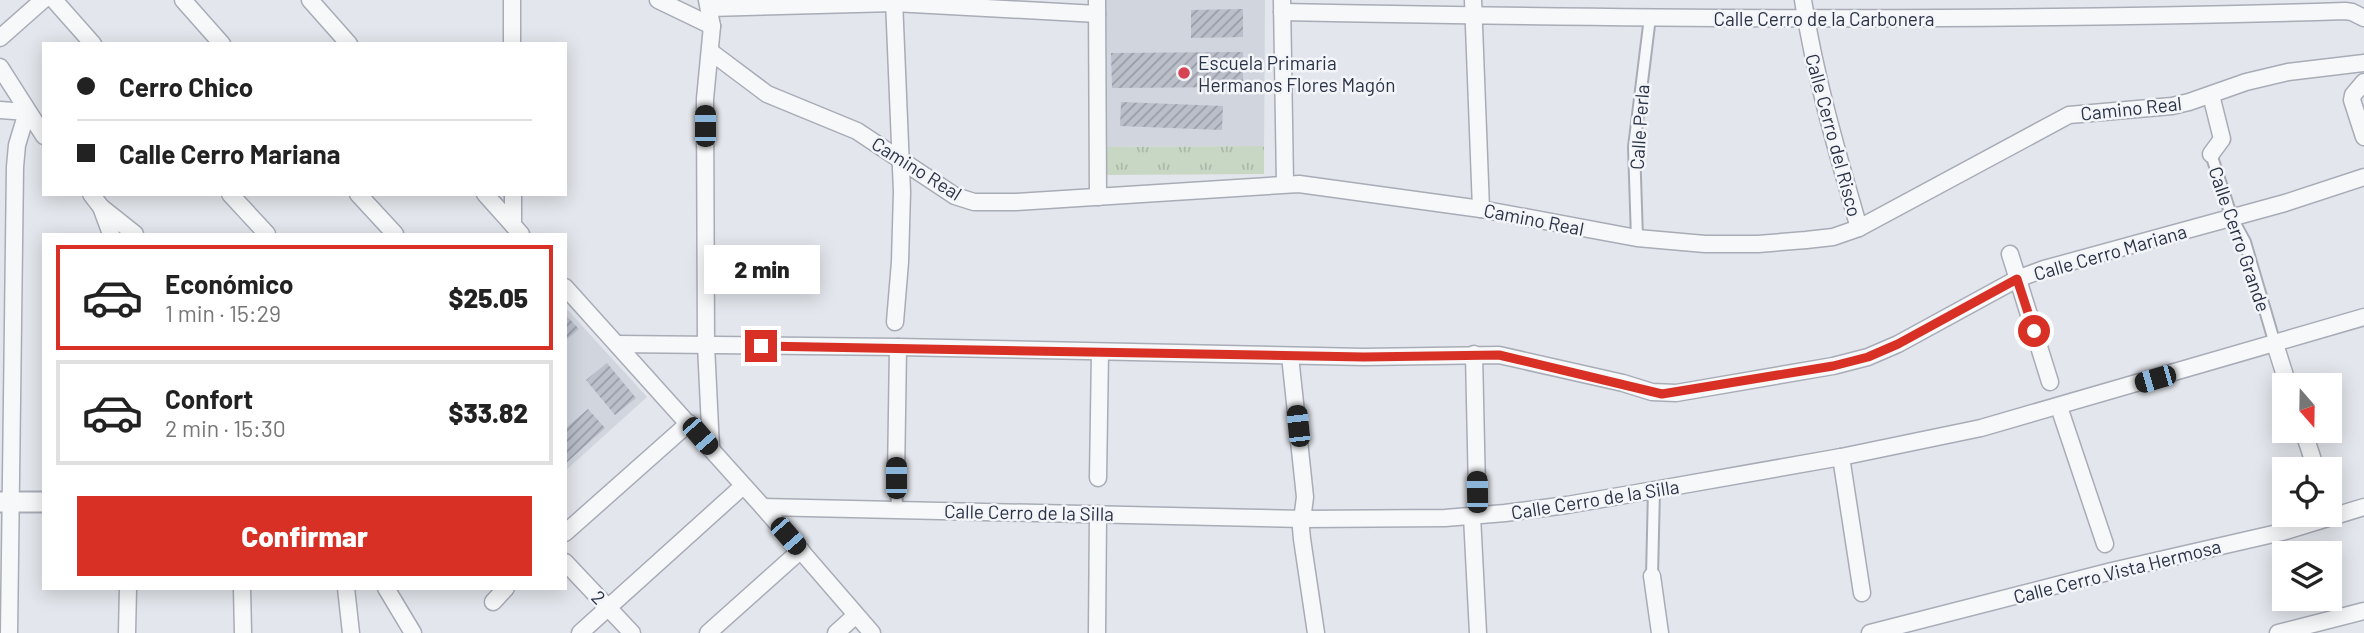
<!DOCTYPE html>
<html lang="es">
<meta charset="utf-8">
<style>
body{margin:0;font-family:Barlow,sans-serif;background:#f6f6f6;color:#222;height:100vh;display:flex;flex-direction:column;font-size:26px;white-space:nowrap}
*{box-sizing:border-box;margin:0}
p{font-size:23px;color:#767676}
.icon{flex:none;width:38px;height:38px;fill:none;stroke:currentColor;stroke-width:2;stroke-linecap:round;stroke-linejoin:round}
.map{position:relative;flex:1;overflow:hidden}
.details{position:absolute;left:42px;top:233px;width:525px;height:357px;display:flex;flex-direction:column;background:#fff;border-radius:0px;box-shadow:0 4px 18px #0003}
.details>*{flex:none}
.banner{position:absolute;left:42px;top:42px;width:525px;height:154px;border-radius:0px;box-shadow:0 4px 18px #0003;display:grid;align-content:center;height:154px;padding:0 35px;background:#fff}
.needle{width:46px;rotate:160deg}
.tools{position:absolute;left:2272px;top:373px;display:grid;gap:14px}
.tools a{display:grid;place-items:center;width:70px;height:70px;border-radius:0px;background:#fff;box-shadow:0 4px 18px #0003;font-size:35px}
.end{position:absolute;width:32px;height:32px;margin:-16px;border:9px solid #d93025;background:#fff;box-shadow:0 0 0 4px #fff}
.from{border-radius:50%}
.bubble{position:absolute;height:49px;border-radius:0px;background:#fff;box-shadow:0 4px 18px #0003;font-size:23px;font-weight:800;line-height:49px;text-align:center}
.car{position:absolute;width:21px;height:42px;margin:-21px -10px;border-radius:9px;box-shadow:0 0 5px 2px #0007;background:linear-gradient(#222 24%,#8ab4d8 0 40%,#222 0 76%,#8ab4d8 0 86%,#222 0)}
.banner b{display:flex;align-items:center;gap:24px;height:66px;font-size:26px}
.banner b+b{border-top:2px solid #e0e0e0}
.banner i{width:18px;height:18px;background:#222}
ul{padding:12px 0 0;list-style:none}
li{display:flex;align-items:center;gap:21px;height:105px;margin:0 14px 10px;padding:0 21px;border:4px solid #e0e0e0;border-radius:0px}
li div{flex:1}
li b{display:block;font-size:26px}
li em{font-style:normal;font-weight:800}
li.active{border-color:#d93025}
li>.icon{width:63px;height:63px;stroke-width:1.5}
.cta{display:flex;gap:14px;margin-top:auto;padding:14px 35px}
.cta a{flex:1;height:80px;border-radius:0px;background:#d93025;color:#fff;font-size:28px;font-weight:800;line-height:80px;text-align:center}
.map>svg:first-child{display:block}
</style>
<div class="map">
<svg width="2364" height="633" viewBox="0 0 2364 633">
<defs>
<pattern id="park-tufts" width="24" height="20" patternUnits="userSpaceOnUse" patternTransform="scale(1.75)"><rect width="24" height="20" fill="#c8d6c4"/><path d="M3 7l-1-3M5 7V3M7 7l1-3M15 17l-1-3M17 17v-4M19 17l1-3" fill="none" stroke="#acb8aa"/></pattern>
<pattern id="building-hatch" width="6" height="6" patternUnits="userSpaceOnUse" patternTransform="scale(1.75)"><rect width="6" height="6" fill="#babfca"/><path d="M-1 1l2-2M0 6l6-6M5 7l2-2" fill="none" stroke="#979ca6"/></pattern>
</defs>
<rect width="100%" height="100%" fill="#e3e6ec"/>
<!-- built -->
<g fill="#d1d5de">
<polygon points="1106,0 1265,0 1264,146 1102,147"/>
<polygon points="565,307 647,397 565,471"/>
</g>
<!-- park -->
<polygon fill="url(#park-tufts)" points="1264,146 1264,174 1103,175 1102,147"/>
<!-- building -->
<g fill="url(#building-hatch)">
<polygon points="1243,9 1243,37 1191,38 1191,10"/>
<polygon points="1243,52 1243,87 1112,88 1111,53"/>
<polygon points="1121,102 1223,106 1222,130 1120,126"/>
<polygon points="565,314 579,329 565,341"/>
<polygon points="607,363 636,398 615,415 586,380"/>
<polygon points="588,409 605,428 565,464 565,429"/>
</g>
<g fill="none" stroke-linecap="round" stroke-linejoin="round">
<defs>
<g id="pedestrian">
<polyline points="2211,154 2232,218 2245,242 2275,344"/>
<polyline points="1637,238 1634,147 1650,17"/>
<polyline points="896,478 897,509"/>
<polyline points="1652,576 1654,490"/>
</g>
<g id="minor">
<polyline points="54,0 93,44"/>
<polyline points="183,0 222,44"/>
<polyline points="310,0 349,44"/>
<polyline points="512,0 512,44"/>
<polyline points="658,0 712,26"/>
<polyline points="707,0 712,26 705,99 706,345 711,448"/>
<polyline points="894,0 902,192 900,262 895,322"/>
<polyline points="1097,0 1098,197"/>
<polyline points="1282,0 1285,184"/>
<polyline points="1473,0 1481,209"/>
<path d="M 1803,0 C 1815,77 1837,152 1859,228"/>
<polyline points="709,8 894,3 1097,14"/>
<path d="M 1282,12 C 1636,19 1991,22 2345,11 L 2352,12 L 2364,18"/>
<polyline points="0,38 43,0"/>
<polyline points="711,52 767,94 857,131 955,196 974,202 1016,202 1299,184 1481,209 1637,238 1705,244 1758,244 1806,240 1833,237 1859,228 2069,115 2172,106 2189,102 2246,82 2288,72 2364,63"/>
<polyline points="0,67 44,136"/>
<polyline points="2364,82 2353,95 2352,100 2364,137"/>
<polyline points="0,110 27,112 17,145 15,167 9,633"/>
<polyline points="2211,154 2222,139 2211,95"/>
<polyline points="91,194 101,207 111,234"/>
<polyline points="230,194 267,234"/>
<polyline points="358,194 395,234"/>
<polyline points="485,194 521,234"/>
<polyline points="513,194 513,225"/>
<polyline points="101,207 135,234"/>
<polyline points="2010,254 2050,382"/>
<polyline points="565,287 763,507 872,633"/>
<polyline points="617,344 898,347 1364,357 1499,355 1623,383 1652,392 1676,393 1833,366 1868,357 1898,344 2017,279 2044,269 2285,203 2364,177"/>
<polyline points="2275,344 2288,385"/>
<polyline points="1474,354 1477,492"/>
<polyline points="1290,356 1305,497 1301,528 1302,539 1316,633"/>
<polyline points="2059,407 2105,544"/>
<polyline points="2303,430 2316,469"/>
<polyline points="1841,457 1862,593"/>
<polyline points="896,478 898,347"/>
<polyline points="1098,478 1100,352"/>
<polyline points="763,507 1304,519 1445,518 1505,513 1567,505 1654,490 1841,457 1981,428 2364,317"/>
<polyline points="1472,516 1478,633"/>
<polyline points="565,533 689,423"/>
<polyline points="565,562 632,633"/>
<polyline points="1652,576 1660,633"/>
<polyline points="242,588 243,633"/>
<polyline points="346,588 351,633"/>
<polyline points="386,588 413,633"/>
<polyline points="493,602 506,588"/>
<polyline points="127,633 128,588"/>
<polyline points="580,633 743,486"/>
<polyline points="708,633 801,550"/>
<polyline points="836,633 856,615"/>
<polyline points="1097,633 1098,514"/>
<polyline points="1870,633 2112,571 2282,532 2364,507"/>
<polyline points="2278,633 2364,611"/>
</g>
<polyline id="tertiary" points="0,502 44,502"/>
</defs>
<!-- pedestrian casing -->
<use href="#pedestrian" stroke="#a8acb7" stroke-width="14"/>
<!-- minor casing -->
<use href="#minor" stroke="#a8acb7" stroke-width="19"/>
<!-- tertiary casing -->
<use href="#tertiary" stroke="#a8acb7" stroke-width="23"/>
<!-- pedestrian -->
<use href="#pedestrian" stroke="#f7f8fa" stroke-width="10"/>
<!-- minor -->
<use href="#minor" stroke="#f7f8fa" stroke-width="16"/>
<!-- tertiary -->
<use href="#tertiary" stroke="#f7f8fa" stroke-width="19"/>
</g>
<g fill="none" stroke-linecap="round" stroke-linejoin="round">
<!-- route -->
<polyline stroke="#d93025" stroke-width="9" points="761,346 1364,357 1499,355 1662,394 1833,366 1868,357 1898,344 2017,279 2034,331"/>
</g>
<!-- markers -->
<circle fill="#d64352" stroke="#f3f5f9" stroke-width="2.5" cx="1184" cy="73" r="7"/>
<g text-anchor="middle" dominant-baseline="central" stroke-width="5" stroke-linejoin="round" paint-order="stroke">
<!-- street labels -->
<g font-size="19" fill="#2a3246" stroke="#f3f5f9">
<text x="1824" y="18">Calle Cerro de la Carbonera</text>
<text transform="translate(2131 108) rotate(-6)">Camino Real</text>
<text transform="translate(1639 127) rotate(-86)">Calle Perla</text>
<text transform="translate(1834 135) rotate(75)">Calle Cerro del Risco</text>
<text transform="translate(917 168) rotate(32)">Camino Real</text>
<text transform="translate(1534 219) rotate(11)">Camino Real</text>
<text transform="translate(2240 239) rotate(71)">Calle Cerro Grande</text>
<text transform="translate(2110 252) rotate(-16)">Calle Cerro Mariana</text>
<text transform="translate(1595 499) rotate(-9)">Calle Cerro de la Silla</text>
<text transform="translate(1029 512) rotate(1)">Calle Cerro de la Silla</text>
<text transform="translate(2117 571) rotate(-14)">Calle Cerro Vista Hermosa</text>
<text transform="translate(599 597) rotate(46)">2</text>
</g>
<!-- poi labels -->
<g font-size="19" fill="#2a3246" stroke="#f3f5f9" text-anchor="start">
<text x="1198" y="62">Escuela Primaria<tspan x="1198" dy="22">Hermanos Flores Magón</tspan></text>
</g>
</g>
</svg>
<div class="tools">
<a><svg class="needle" viewBox="-14 -14 28 28"><path d="M0-13l5 13h-10z" fill="#e53935"/><path d="M0 13l5-13h-10z" fill="#767676"/></svg></a>
<a><svg class="icon" aria-label="locate" viewBox="0 0 24 24"><circle cx="12" cy="12" r="6"/><path d="M12 2v4M12 18v4M2 12h4M18 12h4"/></svg></a>
<a><svg class="icon" aria-label="layers" viewBox="0 0 24 24"><path d="M12 4l9 5-9 5-9-5zM3 14l9 5 9-5"/></svg></a>
</div>
<i class="end from" style="left:2034px;top:331px"></i>
<i class="end" style="left:761px;top:346px"></i>
<div class="bubble" style="left:704px;top:245px;width:116px">2 min</div>
<i class="car" style="left:705px;top:126px;rotate:0deg"></i>
<i class="car" style="left:2155px;top:379px;rotate:254deg"></i>
<i class="car" style="left:1298px;top:426px;rotate:354deg"></i>
<i class="car" style="left:700px;top:436px;rotate:139deg"></i>
<i class="car" style="left:896px;top:478px;rotate:0deg"></i>
<i class="car" style="left:1477px;top:492px;rotate:359deg"></i>
<i class="car" style="left:788px;top:536px;rotate:139deg"></i>
<div class="banner">
<b><i class="from"></i>Cerro Chico</b>
<b><i></i>Calle Cerro Mariana</b>
</div>
<section class="details">
<ul>
<li class="active"><svg class="icon" aria-label="car" viewBox="0 0 24 24"><path d="M5 17H2v-5l4-1 3-4h7l3 4 3 1v5h-3M9 17h6M6 11h13"/><circle cx="7" cy="17" r="2"/><circle cx="17" cy="17" r="2"/></svg><div><b>Económico</b><p>1 min · 15:29</p></div><em>$25.05</em></li>
<li><svg class="icon" aria-label="car" viewBox="0 0 24 24"><path d="M5 17H2v-5l4-1 3-4h7l3 4 3 1v5h-3M9 17h6M6 11h13"/><circle cx="7" cy="17" r="2"/><circle cx="17" cy="17" r="2"/></svg><div><b>Confort</b><p>2 min · 15:30</p></div><em>$33.82</em></li>
</ul>
<div class="cta"><a>Confirmar</a></div>
</section>
</div>
